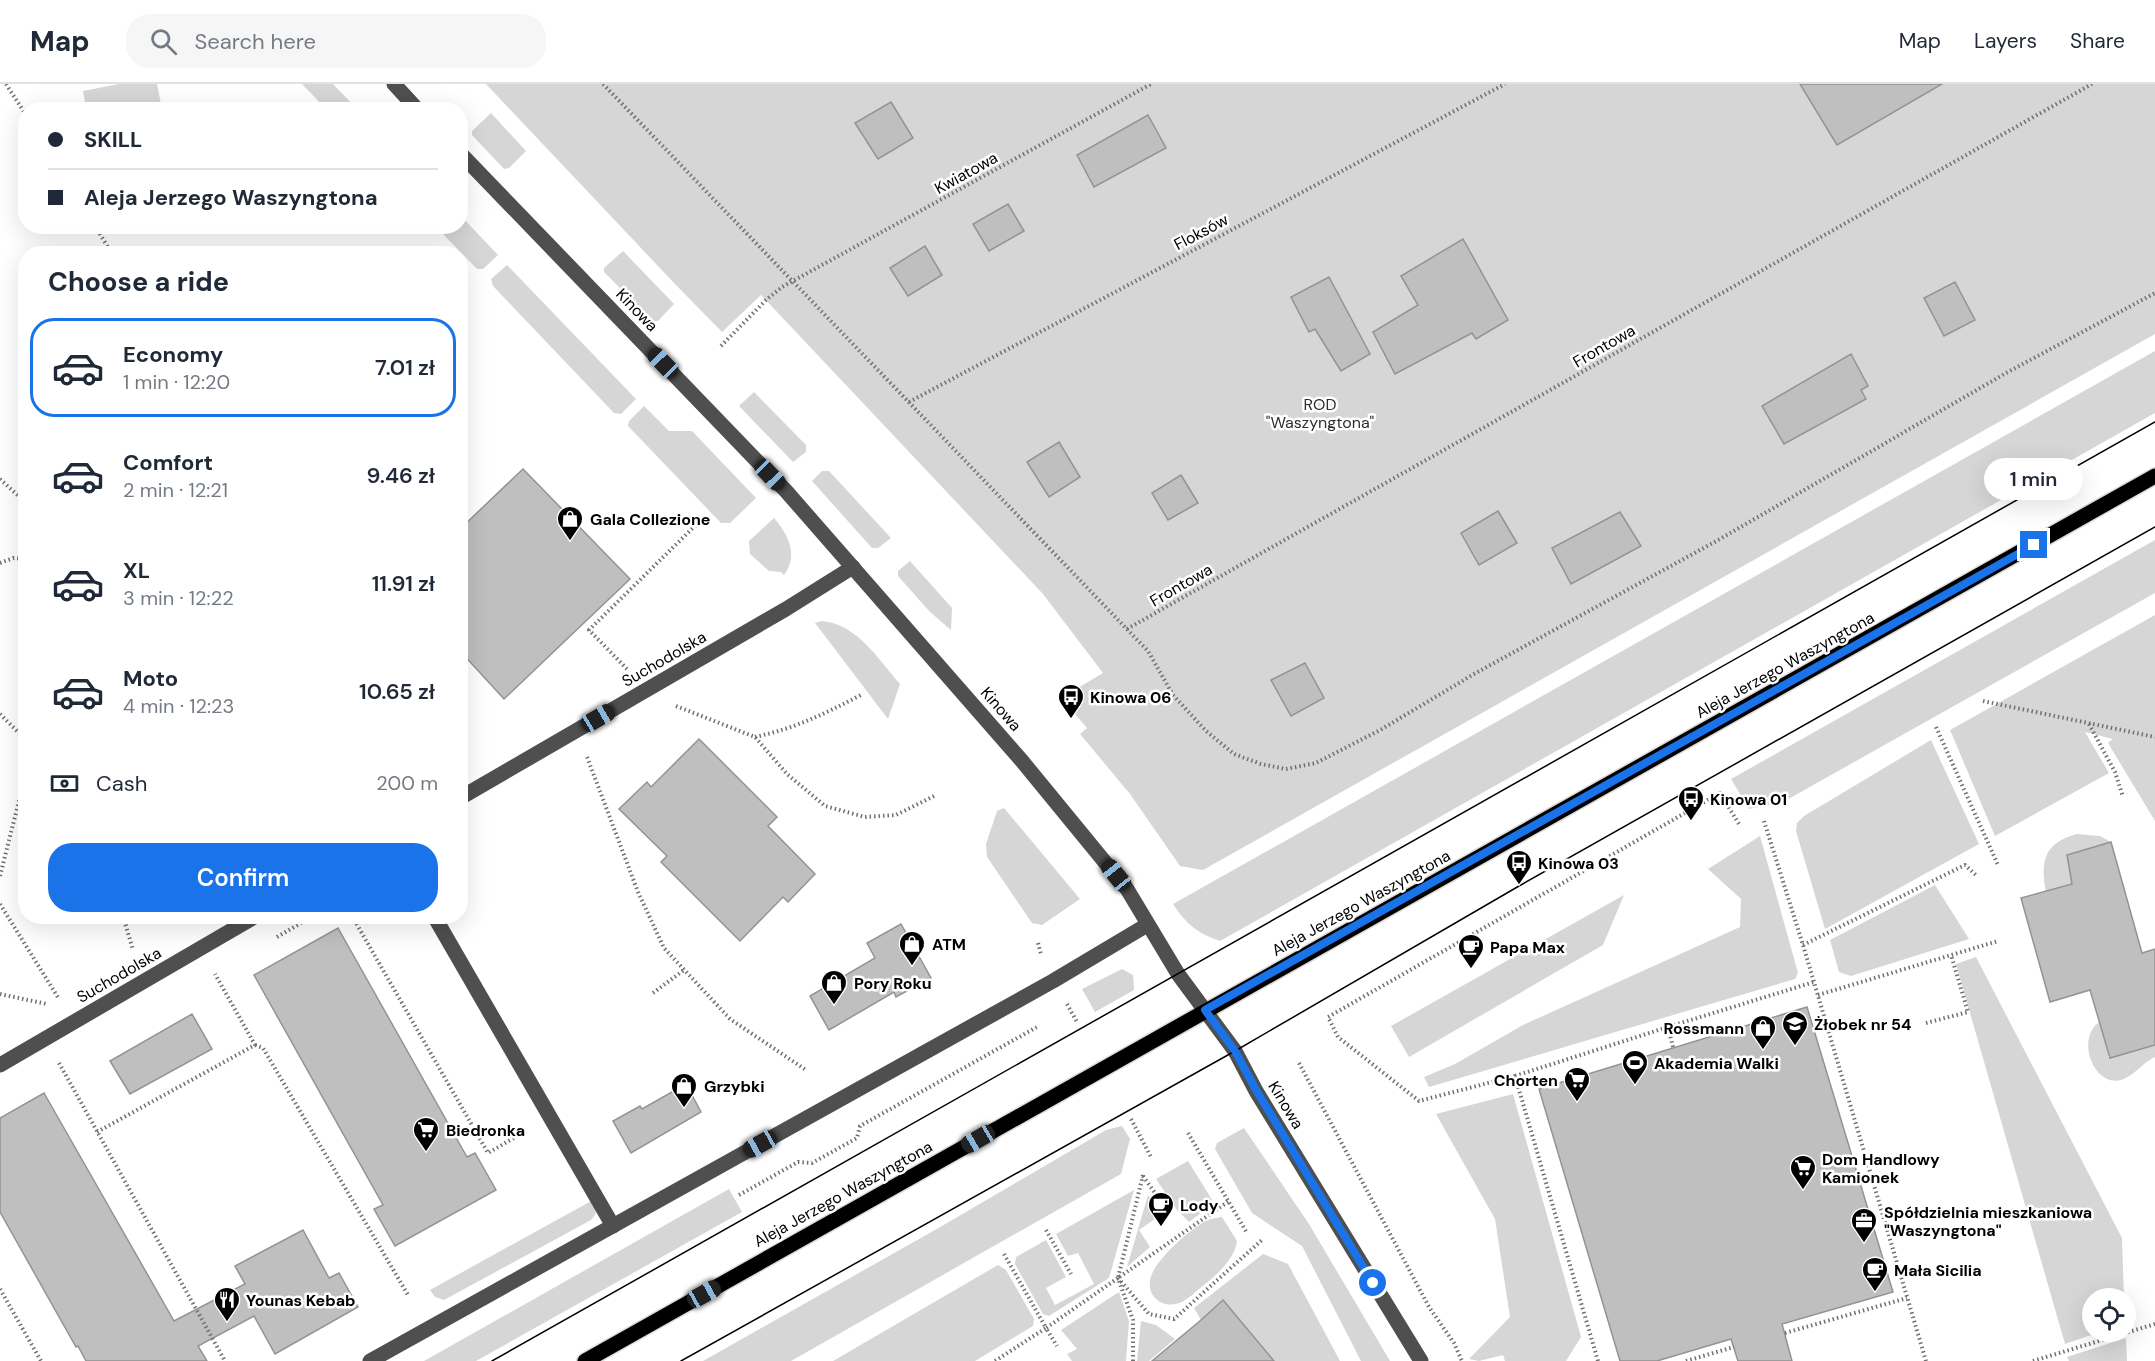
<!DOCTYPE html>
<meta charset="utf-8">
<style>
body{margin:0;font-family:"DM Sans",sans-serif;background:#f6f6f7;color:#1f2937;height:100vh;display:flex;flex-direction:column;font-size:22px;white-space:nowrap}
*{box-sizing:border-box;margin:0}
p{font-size:20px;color:#747a83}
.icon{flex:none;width:33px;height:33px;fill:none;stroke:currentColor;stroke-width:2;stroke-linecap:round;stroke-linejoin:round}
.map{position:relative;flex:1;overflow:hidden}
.panel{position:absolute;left:18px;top:162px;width:450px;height:678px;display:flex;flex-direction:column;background:#fff;border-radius:24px;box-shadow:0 6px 24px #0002}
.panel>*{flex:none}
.banner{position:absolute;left:18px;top:18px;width:450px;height:132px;border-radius:24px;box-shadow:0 6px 24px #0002;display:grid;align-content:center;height:132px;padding:0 30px;background:#fff}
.controls{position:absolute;left:2082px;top:1204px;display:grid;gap:12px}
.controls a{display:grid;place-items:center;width:54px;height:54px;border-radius:50%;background:#fff;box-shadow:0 6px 24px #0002;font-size:30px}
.end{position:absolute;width:27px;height:27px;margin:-14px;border:8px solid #1a73e8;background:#fff;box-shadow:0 0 0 3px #fff}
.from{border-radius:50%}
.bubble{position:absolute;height:42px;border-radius:21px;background:#fff;box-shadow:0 6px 24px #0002;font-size:20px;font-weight:600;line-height:42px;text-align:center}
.car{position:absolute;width:18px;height:36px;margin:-18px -9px;border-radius:8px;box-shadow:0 0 4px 2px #0007;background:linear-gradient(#222 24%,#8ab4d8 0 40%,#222 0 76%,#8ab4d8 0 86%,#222 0)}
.banner b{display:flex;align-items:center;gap:21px;height:57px;font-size:22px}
.banner b+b{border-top:2px solid #e0e1e3}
.banner i{width:15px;height:15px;background:#1f2937}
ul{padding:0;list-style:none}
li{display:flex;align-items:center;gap:18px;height:99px;margin:0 12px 9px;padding:0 18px;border:3px solid transparent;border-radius:24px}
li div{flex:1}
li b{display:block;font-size:22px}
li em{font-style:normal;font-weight:600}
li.active{border-color:#1a73e8}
li>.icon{width:54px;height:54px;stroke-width:1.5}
h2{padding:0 30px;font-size:27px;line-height:72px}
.pay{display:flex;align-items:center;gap:15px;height:66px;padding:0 30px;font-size:22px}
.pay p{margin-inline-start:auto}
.button{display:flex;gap:12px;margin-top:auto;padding:12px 30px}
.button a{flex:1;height:69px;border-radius:24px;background:#1a73e8;color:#fff;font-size:24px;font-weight:600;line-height:69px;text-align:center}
header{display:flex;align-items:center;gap:36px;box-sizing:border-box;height:84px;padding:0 30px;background:#fff;border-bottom:2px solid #e0e1e3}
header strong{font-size:28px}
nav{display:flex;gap:33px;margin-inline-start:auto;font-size:21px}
.search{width:420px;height:54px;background:#f6f6f7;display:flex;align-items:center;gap:15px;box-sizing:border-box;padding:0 21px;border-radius:24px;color:#747a83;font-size:22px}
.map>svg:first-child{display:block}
</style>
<header>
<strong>Map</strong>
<div class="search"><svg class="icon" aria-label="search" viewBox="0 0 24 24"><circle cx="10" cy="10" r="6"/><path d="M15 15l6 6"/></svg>Search here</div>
<nav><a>Map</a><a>Layers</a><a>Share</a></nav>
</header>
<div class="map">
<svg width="2155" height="1277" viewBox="0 0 2155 1277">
<rect width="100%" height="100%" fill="#fff"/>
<!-- green -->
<g fill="#d6d6d6">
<polygon points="119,0 157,0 162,25 86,25 83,7"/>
<polygon points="302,0 333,0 357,25 326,25"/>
<polygon points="486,0 2155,0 2155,250 1203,786 1180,782 1130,710 1080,650 1087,644 1061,614 1103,589 1043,510 761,211 722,248 675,200"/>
<polygon points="491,29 526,67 509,84 504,85 472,51 472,47"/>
<polygon points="461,132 498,171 483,185 477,185 436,143 460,142"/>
<polygon points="623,167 674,220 658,237 653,237 604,188 604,184"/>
<polygon points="507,181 636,315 621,330 614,329 493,202 491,195"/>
<path d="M 2155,267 L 2155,329 L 1220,857 C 1197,849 1186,840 1173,820 Z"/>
<polygon points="754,308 806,361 806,368 793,378 739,322"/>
<polygon points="644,322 669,347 692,347 756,414 730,439 721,439 628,342 629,337"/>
<polygon points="822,387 829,387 891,454 878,464 872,464 812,397"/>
<path d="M 774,434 C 788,450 799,471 784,491 L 781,488 L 769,487 L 750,470 L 749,457 Z"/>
<polygon points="2155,456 2155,509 1783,718 1749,725 1731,695"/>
<polygon points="910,477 952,524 951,546 930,528 898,492 898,487"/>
<polygon points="2155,531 2155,737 2108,659 2113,655 2085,648 2109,689 1995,752 1950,646"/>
<path d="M 822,537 C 857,540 878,575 900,600 L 888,635 L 815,539 Z"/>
<polygon points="1931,656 1979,760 1825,845 1796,747 1797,739 1804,732"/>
<polygon points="1004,724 1080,815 1042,841 1032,839 987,773 986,760 997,727"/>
<path d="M 2077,750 L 2100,752 L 2111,758 L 2067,771 L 2067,774 L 2070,774 L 2077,799 L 2046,808 C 2040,777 2044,759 2077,750 Z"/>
<polygon points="1760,752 1798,889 1795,895 1429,1003 1424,993 1455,980 1523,941 1740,843 1741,815 1708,785"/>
<polygon points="1935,801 1969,855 1851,892 1839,888 1830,856"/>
<polygon points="1624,811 1603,861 1409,973 1391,942"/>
<polygon points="1976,873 2122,1154 2124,1215 2092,1215 2092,1248 2100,1248 2065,1260 1956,880"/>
<polygon points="1122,885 1133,891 1134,906 1095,928 1082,905"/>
<path d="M 2101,937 L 2111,971 L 2108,972 L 2109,974 L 2149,963 L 2144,941 L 2155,945 L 2155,973 C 2144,978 2135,990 2124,995 C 2094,1007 2074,952 2101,937 Z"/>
<polygon points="1513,1010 1581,1253 1566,1277 1505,1277 1503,1271 1479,1277 1469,1275 1510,1233 1495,1135 1436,1030"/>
<polygon points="1122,1042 1130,1055 1121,1090 791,1277 703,1277 942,1142 1106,1046"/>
<polygon points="1244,1044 1309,1140 1390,1277 1361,1277 1302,1162 1252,1129 1215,1065 1217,1059"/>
<polygon points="1188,1077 1214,1119 1189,1138 1177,1126 1156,1095"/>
<polygon points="729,1105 742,1128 476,1277 424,1277"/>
<polygon points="1134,1106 1109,1194 1049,1232 1043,1230 1015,1180 1016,1173 1046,1156 1066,1193 1046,1204 1055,1221 1094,1200 1078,1169 1068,1172 1056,1150"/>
<polygon points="1148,1111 1162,1130 1139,1146 1150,1163 1127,1183"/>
<polygon points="593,1116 598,1123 595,1131 591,1136 444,1216 435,1213 430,1206"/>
<path d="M 1222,1133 L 1237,1157 C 1235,1174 1217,1191 1204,1201 C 1197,1206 1190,1214 1182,1218 C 1162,1227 1143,1210 1152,1190 C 1158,1174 1192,1143 1208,1136 C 1212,1134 1218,1134 1222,1133 Z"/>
<polygon points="1263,1170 1288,1180 1340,1277 1274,1277 1223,1216 1201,1236 1194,1224"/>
<polygon points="998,1181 1006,1186 1034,1235 1033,1242 975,1277 833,1277"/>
<polygon points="1119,1208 1129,1237 1126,1277 1072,1277 1067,1270 1077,1265 1061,1246"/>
<polygon points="1141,1237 1156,1241 1175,1255 1149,1277 1137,1277"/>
<polygon points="2126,1254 2127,1277 2069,1277 2067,1273"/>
</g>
<!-- building -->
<g fill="#bfbfbf" stroke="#939393" stroke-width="1.5">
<polygon points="1800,0 1942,0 1837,61"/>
<polygon points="891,18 913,54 878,75 855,39"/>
<polygon points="1148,31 1166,64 1094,103 1077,71"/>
<polygon points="1008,120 1024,147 989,167 973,140"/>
<polygon points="1463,155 1508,236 1476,255 1472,249 1395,290 1373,248 1418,221 1401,192"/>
<polygon points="925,162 942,191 908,212 890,184"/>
<polygon points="1329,193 1370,270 1341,287 1315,245 1309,248 1291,213"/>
<polygon points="1955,198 1975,236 1944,252 1924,214"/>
<polygon points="1851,270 1868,302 1861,306 1866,315 1784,360 1762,322"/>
<polygon points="1059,358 1080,393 1049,413 1027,378"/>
<polygon points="523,385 630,495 504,615 460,567 460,445"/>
<polygon points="1181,391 1198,419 1168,436 1152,409"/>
<polygon points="1498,427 1517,459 1479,481 1461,449"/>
<polygon points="1620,428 1641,462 1571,500 1552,464"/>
<polygon points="1305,579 1324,614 1291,632 1271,596"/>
<polygon points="699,655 777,733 768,742 815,790 788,818 783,813 740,857 661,778 667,772 619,725 647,698 651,703"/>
<polygon points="2111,758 2142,869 2155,865 2155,961 2110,974 2090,906 2050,918 2021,814 2072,800 2067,771"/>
<polygon points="901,840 931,894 896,913 894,908 829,946 810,912 875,874 867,859"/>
<polygon points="338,844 467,1073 475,1069 496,1106 395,1162 374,1125 383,1121 254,891"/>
<polygon points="1807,923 1893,1208 1782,1240 1792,1277 1738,1277 1731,1255 1657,1277 1620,1277 1539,1005"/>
<polygon points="192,930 212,965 130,1010 110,977"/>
<polygon points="686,1000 701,1028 631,1069 613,1037 640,1022 642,1025"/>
<polygon points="44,1009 174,1237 245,1200 235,1182 303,1146 329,1194 339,1189 358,1223 275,1270 254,1232 198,1262 207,1277 86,1277 78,1262 76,1263 0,1128 0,1034"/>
<polygon points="1223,1216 1274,1277 1152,1277 1201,1236"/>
</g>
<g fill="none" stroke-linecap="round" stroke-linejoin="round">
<defs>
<polyline id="major" points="585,1277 2155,392"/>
</defs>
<!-- major casing -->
<use href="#major" stroke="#dbdbdb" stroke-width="18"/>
<!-- path -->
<g stroke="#717171" stroke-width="4" stroke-dasharray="1.5 3" stroke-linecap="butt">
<polyline points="6,0 26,31"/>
<polyline points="603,0 1148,567 1173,611 1206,647 1234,670 1261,680 1286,685 1316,679 1382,645 1474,590 1720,455 2006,289 2155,209"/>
<polyline points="95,142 112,170"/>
<polyline points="721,262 766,216 782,203 1151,0"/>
<polyline points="909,318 1505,0"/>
<polyline points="0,395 26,419"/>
<polyline points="0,479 14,474 26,475"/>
<polyline points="1127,545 2092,0"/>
<polyline points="627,585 589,546 704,433"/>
<polyline points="1983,617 2155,653"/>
<polyline points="676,622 755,653 787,690 825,722 865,733 896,731 934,712"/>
<polyline points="0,630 26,656"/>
<polyline points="2089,640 2115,688 2123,713"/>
<polyline points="1936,643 1998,781"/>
<path d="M 755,653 C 796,644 824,630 861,611"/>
<polyline points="587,673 638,808 664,864 730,935 806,986"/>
<polyline points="1764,737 1803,861 1926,1277"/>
<polyline points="0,792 26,689"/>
<polyline points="0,820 59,915"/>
<polyline points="123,832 133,866"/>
<polyline points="352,832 488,1069 526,1047"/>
<polyline points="277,853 313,832"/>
<polyline points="1038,859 1041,870"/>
<polyline points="1803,861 1965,781 1977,792"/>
<polyline points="653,909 684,886"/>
<polyline points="0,910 47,920"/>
<polyline points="1818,911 1998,857"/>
<polyline points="1067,920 1077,938"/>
<polyline points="1926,939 1968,928 1951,871"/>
<polyline points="255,961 263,964 408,1211"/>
<polyline points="1673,963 1668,943 1814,898"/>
<polyline points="59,979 225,1277"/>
<polyline points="1299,979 1429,1223 1454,1259 1462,1277"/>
<polyline points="1515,992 1419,1017 1338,953 1328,933 1720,709 1739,740"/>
<polyline points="1131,1035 1151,1073"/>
<polyline points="97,1048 255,961 215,890"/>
<polyline points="1188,1049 1247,1149"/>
<polyline points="1143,1091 1118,1194 1229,1117"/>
<polyline points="1143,1092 1167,1126"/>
<polyline points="739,1111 798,1078 812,1079 857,1054 860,1042 1037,943"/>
<polyline points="1046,1146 1071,1190"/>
<polyline points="1004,1170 1046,1244 1118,1194"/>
<polyline points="1118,1194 1149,1230 1174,1235 1262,1156"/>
<polyline points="1119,1197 1133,1236 1133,1277"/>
<polyline points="0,1205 41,1277"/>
<polyline points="1785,1249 1907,1214"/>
<polyline points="995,1277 1046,1244 1057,1262"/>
<polyline points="1598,1277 1515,992 1668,943"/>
<polyline points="1686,1277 1734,1263"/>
<polyline points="2033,1277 2155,1240"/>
</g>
<!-- minor -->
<g stroke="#4f4f4f" stroke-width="15">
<polyline points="394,0 418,26"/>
<polyline points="460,69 786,407 1022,677 1127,805 1178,890 1235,967 1256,1007 1421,1277"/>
<polyline points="460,714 786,525 853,483"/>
<polyline points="434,832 613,1142"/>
<polyline points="0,981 256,832"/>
<polyline points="370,1277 1053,897 1147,841"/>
</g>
<!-- major -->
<use href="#major" stroke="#000" stroke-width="15"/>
<!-- tram -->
<g stroke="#000" stroke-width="1.5">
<polyline points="492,1277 2155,338"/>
<polyline points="681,1277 1235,967 1519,802 2155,443"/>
</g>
</g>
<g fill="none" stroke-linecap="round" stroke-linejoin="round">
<!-- route -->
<polyline stroke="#1a73e8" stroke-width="8" points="1373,1199 1256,1006 1235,967 1205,926 2034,461"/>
</g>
<!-- icons -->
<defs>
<symbol id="shop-pin" viewBox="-11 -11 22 30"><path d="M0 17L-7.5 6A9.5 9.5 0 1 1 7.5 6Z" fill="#000" stroke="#fff"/><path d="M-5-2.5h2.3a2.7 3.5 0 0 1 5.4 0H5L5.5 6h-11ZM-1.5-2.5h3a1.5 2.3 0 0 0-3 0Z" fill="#fff"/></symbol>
<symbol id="bus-pin" viewBox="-11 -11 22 30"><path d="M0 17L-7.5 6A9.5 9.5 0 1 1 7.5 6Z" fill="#000" stroke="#fff"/><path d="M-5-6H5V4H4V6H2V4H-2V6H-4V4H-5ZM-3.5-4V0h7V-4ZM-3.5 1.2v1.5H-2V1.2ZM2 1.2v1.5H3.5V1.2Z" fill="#fff"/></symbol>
<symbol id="cafe-pin" viewBox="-11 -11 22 30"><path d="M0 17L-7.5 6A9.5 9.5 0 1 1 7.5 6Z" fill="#000" stroke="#fff"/><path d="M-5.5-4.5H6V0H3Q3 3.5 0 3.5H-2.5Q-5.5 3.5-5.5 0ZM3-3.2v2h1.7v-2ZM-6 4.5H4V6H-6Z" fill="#fff"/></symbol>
<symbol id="school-pin" viewBox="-11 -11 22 30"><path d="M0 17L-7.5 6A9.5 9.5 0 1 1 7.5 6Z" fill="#000" stroke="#fff"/><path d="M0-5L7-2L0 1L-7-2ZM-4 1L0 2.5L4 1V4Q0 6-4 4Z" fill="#fff"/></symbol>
<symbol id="stadium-pin" viewBox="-11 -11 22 30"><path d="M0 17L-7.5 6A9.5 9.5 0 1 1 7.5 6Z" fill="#000" stroke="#fff"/><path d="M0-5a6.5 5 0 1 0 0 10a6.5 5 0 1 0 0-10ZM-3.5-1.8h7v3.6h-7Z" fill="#fff"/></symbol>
<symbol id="supermarket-pin" viewBox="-11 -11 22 30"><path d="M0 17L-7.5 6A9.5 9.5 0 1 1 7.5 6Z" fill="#000" stroke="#fff"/><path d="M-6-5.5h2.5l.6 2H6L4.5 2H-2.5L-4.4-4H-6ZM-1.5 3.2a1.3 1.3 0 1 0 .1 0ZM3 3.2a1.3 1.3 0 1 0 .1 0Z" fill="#fff"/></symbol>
<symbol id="office-pin" viewBox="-11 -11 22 30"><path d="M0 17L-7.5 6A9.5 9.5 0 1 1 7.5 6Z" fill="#000" stroke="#fff"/><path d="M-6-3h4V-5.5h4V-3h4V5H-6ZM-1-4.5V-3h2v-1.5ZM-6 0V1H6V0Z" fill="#fff"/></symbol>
<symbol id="restaurant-pin" viewBox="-11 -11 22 30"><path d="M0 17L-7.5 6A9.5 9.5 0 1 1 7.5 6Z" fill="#000" stroke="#fff"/><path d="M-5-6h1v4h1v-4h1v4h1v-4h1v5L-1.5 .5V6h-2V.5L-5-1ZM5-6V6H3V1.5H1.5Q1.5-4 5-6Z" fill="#fff"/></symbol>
</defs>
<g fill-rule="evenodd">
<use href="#shop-pin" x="555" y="420" width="30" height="40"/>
<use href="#bus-pin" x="1056" y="598" width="30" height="40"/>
<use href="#bus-pin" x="1676" y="700" width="30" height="40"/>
<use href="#bus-pin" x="1504" y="764" width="30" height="40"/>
<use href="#shop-pin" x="897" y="845" width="30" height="40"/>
<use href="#cafe-pin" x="1456" y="848" width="30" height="40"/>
<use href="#shop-pin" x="819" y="884" width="30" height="40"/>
<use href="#school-pin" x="1780" y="925" width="30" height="40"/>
<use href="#shop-pin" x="1748" y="929" width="30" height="40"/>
<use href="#stadium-pin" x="1620" y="964" width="30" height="40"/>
<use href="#supermarket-pin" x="1562" y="981" width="30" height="40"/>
<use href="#shop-pin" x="669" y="987" width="30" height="40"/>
<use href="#supermarket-pin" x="411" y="1031" width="30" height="40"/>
<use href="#supermarket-pin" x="1788" y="1069" width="30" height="40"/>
<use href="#cafe-pin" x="1146" y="1106" width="30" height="40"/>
<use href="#office-pin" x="1849" y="1122" width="30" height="40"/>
<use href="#cafe-pin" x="1860" y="1171" width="30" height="40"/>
<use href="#restaurant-pin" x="212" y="1201" width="30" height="40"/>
</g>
<g text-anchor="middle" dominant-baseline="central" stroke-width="5" stroke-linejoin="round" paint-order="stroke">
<!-- street labels -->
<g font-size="16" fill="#000" stroke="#fff">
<text transform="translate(966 89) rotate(-29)">Kwiatowa</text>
<text transform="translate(1201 148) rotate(-28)">Floksów</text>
<text transform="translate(637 226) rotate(46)">Kinowa</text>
<text transform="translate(1604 262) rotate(-30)">Frontowa</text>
<text transform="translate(1181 501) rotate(-30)">Frontowa</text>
<text transform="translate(664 575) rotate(-30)">Suchodolska</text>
<text transform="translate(1785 581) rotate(-29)">Aleja Jerzego Waszyngtona</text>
<text transform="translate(1001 625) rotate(49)">Kinowa</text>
<text transform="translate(1361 819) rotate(-29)">Aleja Jerzego Waszyngtona</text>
<text transform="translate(119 891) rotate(-30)">Suchodolska</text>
<text transform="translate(1286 1021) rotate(59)">Kinowa</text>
<text transform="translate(843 1110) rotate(-29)">Aleja Jerzego Waszyngtona</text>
</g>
<!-- park labels -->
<g font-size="16" fill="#2d2d2d" stroke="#fff">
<text x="1320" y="320">ROD<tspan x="1320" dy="18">"Waszyngtona"</tspan></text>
</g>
<!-- poi labels -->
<g font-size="16" font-weight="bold" fill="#000" stroke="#fff" text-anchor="start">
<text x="590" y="435">Gala Collezione</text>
<text x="1090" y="613">Kinowa 06</text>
<text x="1710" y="715">Kinowa 01</text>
<text x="1538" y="779">Kinowa 03</text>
<text x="932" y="860">ATM</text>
<text x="1490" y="863">Papa Max</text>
<text x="854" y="899">Pory Roku</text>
<text x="1814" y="940">Żłobek nr 54</text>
<text x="1744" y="944" text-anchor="end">Rossmann</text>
<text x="1654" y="979">Akademia Walki</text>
<text x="1558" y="996" text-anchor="end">Chorten</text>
<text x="704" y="1002">Grzybki</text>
<text x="446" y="1046">Biedronka</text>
<text x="1822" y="1075">Dom Handlowy<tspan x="1822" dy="18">Kamionek</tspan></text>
<text x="1180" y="1121">Lody</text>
<text x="1884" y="1128">Spółdzielnia mieszkaniowa<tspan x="1884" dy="18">"Waszyngtona"</tspan></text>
<text x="1894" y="1186">Mała Sicilia</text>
<text x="246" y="1216">Younas Kebab</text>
</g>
</g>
</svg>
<div class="controls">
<a><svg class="icon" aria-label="locate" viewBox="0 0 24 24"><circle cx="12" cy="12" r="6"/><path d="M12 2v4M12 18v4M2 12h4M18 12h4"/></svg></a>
</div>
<i class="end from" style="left:1373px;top:1199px"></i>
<i class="end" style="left:2034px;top:461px"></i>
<div class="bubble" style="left:1984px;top:374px;width:99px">1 min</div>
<i class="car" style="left:663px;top:279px;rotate:316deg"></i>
<i class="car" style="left:770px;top:391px;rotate:136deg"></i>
<i class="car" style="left:598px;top:634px;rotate:60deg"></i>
<i class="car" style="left:1116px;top:791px;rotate:321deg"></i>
<i class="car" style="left:978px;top:1055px;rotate:240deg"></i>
<i class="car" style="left:760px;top:1060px;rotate:241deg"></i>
<i class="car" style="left:704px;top:1210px;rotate:61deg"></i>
<div class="banner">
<b><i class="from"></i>SKILL</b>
<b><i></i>Aleja Jerzego Waszyngtona</b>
</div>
<section class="panel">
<h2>Choose a ride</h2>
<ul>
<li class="active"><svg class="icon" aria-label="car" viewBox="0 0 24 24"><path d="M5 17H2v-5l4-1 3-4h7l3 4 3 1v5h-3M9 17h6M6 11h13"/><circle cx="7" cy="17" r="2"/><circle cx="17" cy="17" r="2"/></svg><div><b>Economy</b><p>1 min · 12:20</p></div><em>7.01 zł</em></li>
<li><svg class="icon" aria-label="car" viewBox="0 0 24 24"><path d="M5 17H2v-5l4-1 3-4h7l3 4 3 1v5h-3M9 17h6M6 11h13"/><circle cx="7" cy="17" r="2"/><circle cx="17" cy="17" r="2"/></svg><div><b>Comfort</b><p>2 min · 12:21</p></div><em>9.46 zł</em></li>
<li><svg class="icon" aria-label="car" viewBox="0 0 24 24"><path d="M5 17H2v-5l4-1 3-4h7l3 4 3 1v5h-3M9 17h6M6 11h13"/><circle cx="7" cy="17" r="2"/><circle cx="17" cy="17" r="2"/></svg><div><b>XL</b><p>3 min · 12:22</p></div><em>11.91 zł</em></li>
<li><svg class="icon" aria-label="car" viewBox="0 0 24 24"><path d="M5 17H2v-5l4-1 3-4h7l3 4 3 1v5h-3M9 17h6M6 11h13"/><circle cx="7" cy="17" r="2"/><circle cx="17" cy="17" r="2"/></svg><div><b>Moto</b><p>4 min · 12:23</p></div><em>10.65 zł</em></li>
</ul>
<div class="pay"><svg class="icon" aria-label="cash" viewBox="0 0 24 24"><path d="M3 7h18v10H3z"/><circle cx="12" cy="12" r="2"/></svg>Cash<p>200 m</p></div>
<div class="button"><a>Confirm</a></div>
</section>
</div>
